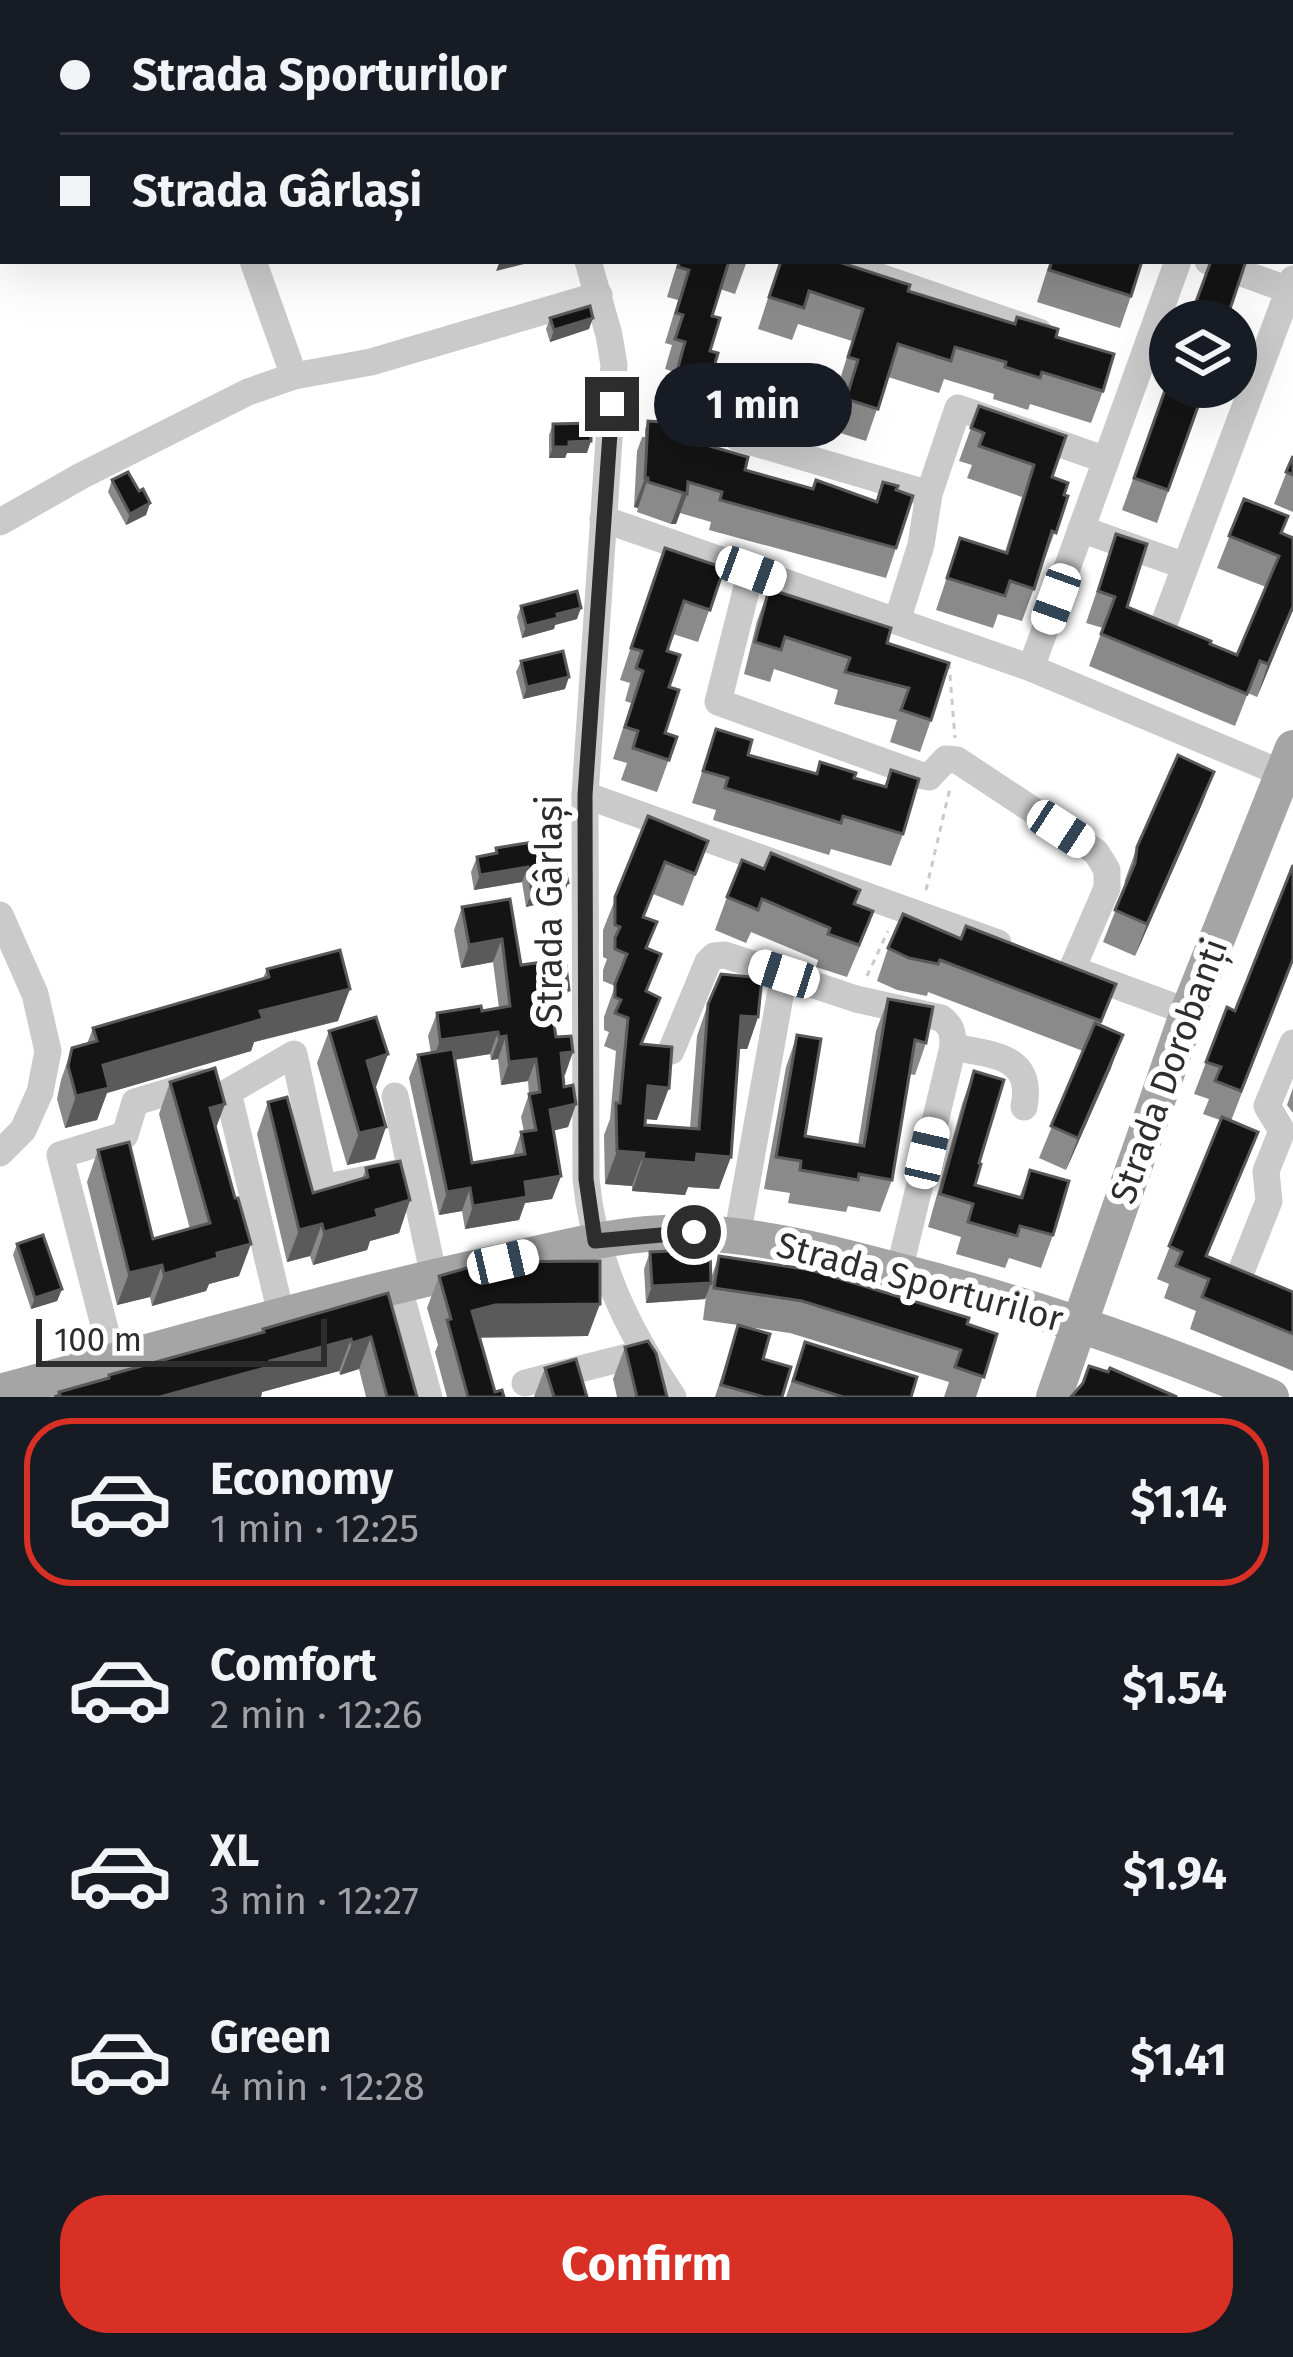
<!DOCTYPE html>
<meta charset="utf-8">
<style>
body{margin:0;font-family:"Fira Sans",sans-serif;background:#242831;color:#f1f3f6;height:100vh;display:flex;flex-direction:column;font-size:45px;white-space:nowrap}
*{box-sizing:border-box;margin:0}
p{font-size:39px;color:#9ea1a6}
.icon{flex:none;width:66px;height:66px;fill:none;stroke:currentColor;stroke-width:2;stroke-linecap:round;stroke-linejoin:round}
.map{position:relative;height:1397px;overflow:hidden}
.side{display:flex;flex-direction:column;background:#171b24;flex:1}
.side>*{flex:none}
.guide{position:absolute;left:0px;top:0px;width:1293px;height:264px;box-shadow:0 12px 48px #0002;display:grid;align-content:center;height:264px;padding:0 60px;background:#171b24}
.controls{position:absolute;left:1149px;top:300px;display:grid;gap:24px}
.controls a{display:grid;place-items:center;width:108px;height:108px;border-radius:50%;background:#171b24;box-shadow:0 12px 48px #0002;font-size:60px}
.scale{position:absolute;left:36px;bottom:30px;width:291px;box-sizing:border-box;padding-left:12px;border:6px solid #2d2d2d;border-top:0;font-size:33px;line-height:42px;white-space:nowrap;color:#2d2d2d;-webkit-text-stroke:9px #fff;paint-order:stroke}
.end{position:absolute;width:54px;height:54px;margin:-27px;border:15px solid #2d2d2d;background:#fff;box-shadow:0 0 0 6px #fff}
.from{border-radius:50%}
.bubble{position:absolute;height:84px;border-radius:42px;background:#171b24;box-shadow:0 12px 48px #0002;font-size:39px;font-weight:700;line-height:84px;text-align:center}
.car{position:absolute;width:36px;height:72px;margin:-36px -18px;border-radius:15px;box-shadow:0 0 9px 3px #0007;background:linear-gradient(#fff 24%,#345 0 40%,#fff 0 76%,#345 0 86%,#fff 0)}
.guide b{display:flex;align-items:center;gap:42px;height:114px;font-size:45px}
.guide b+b{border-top:3px solid #363941}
.guide i{width:30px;height:30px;background:#f1f3f6}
ul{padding:21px 0 0;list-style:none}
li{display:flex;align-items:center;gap:36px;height:168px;margin:0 24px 18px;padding:0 36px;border:6px solid transparent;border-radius:48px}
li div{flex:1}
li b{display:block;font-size:45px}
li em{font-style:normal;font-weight:700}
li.active{border-color:#d93025}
li>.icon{width:108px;height:108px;stroke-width:1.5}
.action{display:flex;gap:24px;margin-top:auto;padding:24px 60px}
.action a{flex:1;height:138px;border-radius:48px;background:#d93025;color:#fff;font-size:48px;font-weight:700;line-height:138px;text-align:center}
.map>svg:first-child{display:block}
</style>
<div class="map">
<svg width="1293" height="1397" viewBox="0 0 1293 1397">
<rect width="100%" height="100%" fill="#fff"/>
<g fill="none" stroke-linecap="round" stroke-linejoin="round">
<!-- path -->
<g stroke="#cacaca" stroke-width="3" stroke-dasharray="6 6" stroke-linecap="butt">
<polyline points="949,663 955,738"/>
<polyline points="926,890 950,788"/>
<polyline points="867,976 888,931"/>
</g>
<!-- minor -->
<g stroke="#cacaca" stroke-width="27">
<polyline points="50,0 52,3"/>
<polyline points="501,0 502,3"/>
<polyline points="1078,0 1086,3"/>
<polyline points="644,3 647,0"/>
<polyline points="915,3 916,0"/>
<polyline points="1136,3 1137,0"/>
<polyline points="1272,3 1273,0"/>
<polyline points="1290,83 1293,84"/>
<polyline points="253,261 294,376"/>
<path d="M 588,261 L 609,335 L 614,365 L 585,795 L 586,1179 C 594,1261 627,1329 673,1397"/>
<polyline points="834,261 1039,332"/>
<polyline points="1208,261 1289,290"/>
<polyline points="738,438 929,494 958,408 1106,460"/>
<polyline points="603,519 1031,668 1293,778"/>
<polyline points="0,522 81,476 248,392 294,376 371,362 599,295"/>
<polyline points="1081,529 1185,566"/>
<polyline points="751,571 718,702 920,775 929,777 946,759 957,760 1096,852 1107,870 1107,888 1072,969"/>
<polyline points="897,621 921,545 929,494"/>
<polyline points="1163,626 1293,279"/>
<polyline points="1031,668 1178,261"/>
<polyline points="585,795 998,943"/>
<polyline points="0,915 35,994 48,1051 40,1092 23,1130 0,1153"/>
<polyline points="1085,974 1188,1012"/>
<path d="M 953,1047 C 993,1055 1034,1055 1024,1107"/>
<path d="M 671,1051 L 708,962 L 714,956 L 725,955 L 856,999 L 941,1018 C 952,1026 953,1033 953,1047 L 899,1271"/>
<polyline points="395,1096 434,1277"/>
<polyline points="737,1237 784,974"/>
<polyline points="1242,1269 1269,1201 1266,1171 1282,1131 1267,1106 1293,1043"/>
<polyline points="398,1285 429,1397"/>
<polyline points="281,1314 228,1092 294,1054 323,1188 411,1170"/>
<polyline points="113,1360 60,1155 125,1135 135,1102 202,1082"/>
<polyline points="525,1383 643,1353"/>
</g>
<!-- major -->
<g stroke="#a5a5a5" stroke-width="36">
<path d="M 0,1392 C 161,1349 320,1302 483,1266 C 553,1251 625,1229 697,1233 C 767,1236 835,1254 902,1272 C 1028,1304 1151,1347 1271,1397"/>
<polyline points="1054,1397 1188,1012 1293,748"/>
</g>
</g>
<!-- wall -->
<g fill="#8a8a8a" fill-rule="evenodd">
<polygon points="531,0 582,0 581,3 540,3"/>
<polygon points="828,0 898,0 896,3"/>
<polygon points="939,0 1069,0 1068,3 938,3"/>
<polygon points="1160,0 1228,0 1226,3 1167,3"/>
<polygon points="1290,122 1293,123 1293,176 1290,175"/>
<polygon points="678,261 747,261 735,294 720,289 712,316 707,391 699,443 745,470 812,489 876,501 883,482 896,490 896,548 886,578 709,530 711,522 680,513 676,524 671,524 637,512 638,508 634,507 637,451 648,421 660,422 674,372 665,369 672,345 665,343 678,300 667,297"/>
<polygon points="780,261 908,291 1056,337 1103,391 1091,423 1030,404 1028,410 993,399 994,394 944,379 939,393 888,377 866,441 834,431 846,392 837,389 852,341 798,324 792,340 758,329"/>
<polygon points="1050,261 1131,296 1120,328 1037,302"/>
<polygon points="550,318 589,329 550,342 546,329"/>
<polygon points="1170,375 1205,387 1157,523 1122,510"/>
<polygon points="979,406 1052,477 1064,495 1068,496 1022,621 998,614 993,628 936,610 960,538 1005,552 1022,497 967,478 972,465 959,461"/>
<polygon points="553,424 587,453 567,453 565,458 549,458 549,435"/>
<polygon points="1293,456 1293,512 1274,504"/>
<polygon points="112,480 139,491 150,503 146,515 126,525 108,492"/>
<polygon points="1244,499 1282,533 1293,610 1257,697 1248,693 1235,726 1089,666 1103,628 1086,623 1116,534 1127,607 1237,655 1266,587 1217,568"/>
<polygon points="724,568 698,642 673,634 667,651 669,687 665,733 677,737 657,792 621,780 627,763 613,759 631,703 625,701 630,683 620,680 653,580"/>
<polygon points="769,589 887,643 931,720 920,752 890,742 897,720 834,704 838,690 774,669 770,682 744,674 757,621"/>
<polygon points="521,606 577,619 555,625 554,629 522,638 517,617"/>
<polygon points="521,661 565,689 523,699 516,672"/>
<polygon points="716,729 748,755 816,774 820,762 854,778 884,787 891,770 903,834 891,866 831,849 829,855 713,820 716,810 692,803"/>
<polygon points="1214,772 1202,804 1135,956 1103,942 1124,889 1125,880 1137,847"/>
<polygon points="648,816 708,841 683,906 653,894 644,917 647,949 647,992 642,1045 657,1120 645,1119 645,1125 690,1128 697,1036 708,1004 758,1017 747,1049 739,1049 719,1189 688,1187 685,1195 632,1191 632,1186 605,1184 604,1135 610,1119 616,1051 604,1046 609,1032 604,1030 604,1017 615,986 603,981 603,970 607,959 603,957 603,930"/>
<polygon points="558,838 563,898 526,907 522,882 474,890 471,872 477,857 494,854 496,848"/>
<polygon points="727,897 855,904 861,944 847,977 816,967 818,960 751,932 746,943 715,930"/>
<path d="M 510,899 L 521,965 L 569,990 L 561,1012 L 552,1014 L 556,1037 L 573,1052 L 563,1075 L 564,1087 L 576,1104 L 568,1127 L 553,1131 L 561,1176 L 552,1199 L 525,1203 L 519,1220 L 465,1229 L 462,1211 L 439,1215 L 409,1078 L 418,1055 L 431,1053 L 428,1036 L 437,1013 L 499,1008 L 493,962 L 461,968 L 454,930 L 462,907 ZM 490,1054 L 491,1060 L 498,1059 L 501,1085 L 528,1081 L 529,1094 L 521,1117 L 524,1132 L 521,1132 L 513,1156 L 472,1163 L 455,1060 Z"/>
<polygon points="961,939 1116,984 1100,1026 1111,1068 1066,1170 1039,1158 1083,1051 928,992 927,996 897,990 877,981 888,948"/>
<polygon points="1293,961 1231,1121 1258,1132 1207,1257 1293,1292 1293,1371 1190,1329 1196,1311 1164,1298 1169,1284 1157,1279 1220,1120 1203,1114 1209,1099 1194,1094 1227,1007 1235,1011"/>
<polygon points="267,969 338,1021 254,1042 251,1051 107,1093 97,1120 65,1128 57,1099 61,1080 72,1048 87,1044 93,1028 263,978"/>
<polygon points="888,999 926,1043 915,1075 909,1074 892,1180 880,1212 848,1206 846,1212 788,1203 790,1193 764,1189 786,1067 797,1035 805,1136 858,1145 876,1031"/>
<polygon points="329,1031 376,1087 375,1159 347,1165 317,1063"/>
<polygon points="974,1071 979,1163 975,1185 1019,1198 1030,1170 1053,1235 1041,1268 1009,1258 1005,1268 956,1254 961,1237 928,1227 962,1104"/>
<polygon points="170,1082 216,1129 239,1276 209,1284 206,1291 152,1306 150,1297 117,1305 87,1182 98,1150 153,1239 190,1229 159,1114"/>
<polygon points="1293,1088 1293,1113 1287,1105"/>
<polygon points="268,1102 313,1193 362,1179 366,1168 410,1200 399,1233 370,1241 367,1250 313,1265 310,1256 287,1262 257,1134"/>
<polygon points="17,1244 62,1289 57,1301 31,1309 13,1255"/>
<polygon points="650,1252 711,1278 719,1256 997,1334 976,1397 944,1397 949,1382 790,1333 741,1326 763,1359 782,1397 715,1397 738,1325 703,1320 706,1296 705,1299 646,1303 644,1269"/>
<polygon points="439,1276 588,1336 480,1338 495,1392 504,1397 447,1397 435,1352 438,1345 427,1308"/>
<polygon points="388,1293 417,1397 366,1397 359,1369 340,1375 339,1371 262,1392 261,1397 54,1397 57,1396 59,1392 108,1378 109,1375 262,1333 263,1329"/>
<polygon points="805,1342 911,1397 786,1397"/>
<polygon points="625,1347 667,1397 617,1397 613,1379"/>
<polygon points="545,1368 587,1397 534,1397"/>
</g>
<!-- shaded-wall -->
<g fill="#5a5a5a">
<polygon points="500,261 536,261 496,271"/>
<polygon points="593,318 589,329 550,342 554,330"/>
<polygon points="591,441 587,453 567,453 565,458 549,458 553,447 569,442"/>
<polygon points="645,478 648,478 638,508 634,507"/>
<polygon points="682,494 687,494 676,524 671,524"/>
<polygon points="150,503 146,515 126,525 130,514"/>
<polygon points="1293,606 1293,610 1257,697 1268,664"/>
<polygon points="581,608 577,619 555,625 554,629 522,638 526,626 557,614"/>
<polygon points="569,677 565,689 523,699 527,687"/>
<polygon points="1214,772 1202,804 1135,956 1147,924"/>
<polygon points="528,867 522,882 474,890 480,875"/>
<polygon points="568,883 563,898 526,907 532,892"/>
<polygon points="502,939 493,962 461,968 469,945"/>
<polygon points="350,989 338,1021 254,1042 251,1051 107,1093 97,1120 65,1128 76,1096 103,1065 260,1011"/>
<polygon points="569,990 561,1012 540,1015 549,992"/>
<polygon points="741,1016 758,1017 747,1049 730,1048"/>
<polygon points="498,1032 490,1054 432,1063 440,1040"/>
<polygon points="1123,1035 1111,1068 1066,1170 1078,1138"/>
<polygon points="506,1036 498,1059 491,1060 499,1037"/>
<polygon points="573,1052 565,1075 552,1076 561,1053"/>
<polygon points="388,1054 376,1087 355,1093 367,1061"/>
<polygon points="536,1059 528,1081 501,1085 509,1062"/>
<polygon points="648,1086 669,1088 657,1120 636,1118"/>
<polygon points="225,1104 213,1136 210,1108"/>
<polygon points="576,1104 568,1127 542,1133 550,1110"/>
<polygon points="386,1127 375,1159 347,1165 359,1133"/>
<polygon points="1258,1132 1246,1164 1199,1275"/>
<polygon points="617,1151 644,1153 632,1186 605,1184"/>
<polygon points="697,1154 731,1157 719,1189 688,1187 685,1195 632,1191 643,1159"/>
<polygon points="561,1176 552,1199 525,1203 519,1220 465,1229 473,1206 525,1182"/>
<polygon points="470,1188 462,1211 439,1215 447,1192"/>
<polygon points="410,1200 399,1233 370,1241 367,1250 313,1265 324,1232 376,1210"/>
<polygon points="322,1224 310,1256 287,1262 299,1230"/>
<polygon points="251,1244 239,1276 209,1284 206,1291 152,1306 164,1274 217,1253"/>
<polygon points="162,1265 150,1297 117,1305 129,1273"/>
<polygon points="711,1283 705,1299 646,1303 652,1286"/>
<polygon points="62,1289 57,1301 31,1309 35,1298"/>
<polygon points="600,1304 588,1336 483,1337 461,1343 472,1311 495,1305"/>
<polygon points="371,1337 359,1369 340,1375 352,1343"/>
<polygon points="351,1339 339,1371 262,1392 261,1397 160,1397 270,1361"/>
</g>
<!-- building -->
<g fill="#141414" stroke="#5a5a5a" stroke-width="3">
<polygon points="673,0 712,0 720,3 672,3"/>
<polygon points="829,0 872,0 871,3 828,3"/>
<polygon points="978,0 1069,0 1068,3 987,3"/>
<polygon points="1290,122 1293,123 1293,139 1290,143"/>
<polygon points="680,261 729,261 712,316 720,318 710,351 718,353 707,391 714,393 699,443 748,457 745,470 813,489 816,480 877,502 883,482 898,486 896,490 913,496 896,548 720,500 722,492 688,482 687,494 648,482 648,478 645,478 648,421 663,422 685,342 675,339 683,315 676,313 689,270 678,267"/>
<polygon points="781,261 836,261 910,285 908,291 1015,324 1017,317 1058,329 1056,337 1114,354 1103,391 1042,372 1040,378 1005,367 1006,362 955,347 951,361 898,344 878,409 846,399 858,360 848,357 863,309 809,291 804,308 769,297"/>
<polygon points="1052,261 1142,261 1131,296 1049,270"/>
<polygon points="1211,261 1246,261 1226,321 1189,321"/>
<polygon points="590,306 593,318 554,330 550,318"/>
<polygon points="1170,376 1170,387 1205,387 1168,490 1134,478"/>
<polygon points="979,406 1066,436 1052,477 1068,483 1064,495 1068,496 1056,533 1052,531 1034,589 1010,581 1005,596 947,578 960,538 1007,553 1034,465 979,446 984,433 971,428"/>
<polygon points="591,423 591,441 569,442 569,447 553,447 553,424"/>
<polygon points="1293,456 1293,475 1286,472"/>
<polygon points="128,472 139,491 143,489 150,503 130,514 112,480"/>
<polygon points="1244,499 1288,516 1281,533 1293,538 1293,606 1268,664 1260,661 1247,694 1101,634 1115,597 1098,591 1116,534 1147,544 1127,607 1211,641 1210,644 1237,655 1279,556 1229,536"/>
<polygon points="665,548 724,568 710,610 684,601 667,651 680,655 669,687 679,690 665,733 677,737 669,760 633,748 638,731 625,727 643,671 636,668 642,651 631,648"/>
<polygon points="769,589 891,628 887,643 949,663 931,720 901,710 909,688 845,672 850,658 785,637 781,650 755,642"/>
<polygon points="577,591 581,608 557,614 558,618 526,626 521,606"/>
<polygon points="563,651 569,677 527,687 521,661"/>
<polygon points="716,729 752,740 748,755 817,774 820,762 856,773 854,778 886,787 891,770 919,779 903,834 843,816 841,823 725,788 728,778 703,771"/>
<polygon points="1178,755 1214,772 1147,924 1115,910 1135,863 1137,847"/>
<polygon points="648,816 708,841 695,874 665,862 643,917 657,922 646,948 661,954 646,991 660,998 641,1044 672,1047 669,1088 648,1086 645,1125 699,1129 708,1004 721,974 762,978 758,1017 741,1016 731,1157 697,1154 696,1163 643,1159 644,1153 617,1151 616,1103 620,1103 628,1018 615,1013 621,1000 615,997 615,984 627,954 615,949 615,938 620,927 615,925 615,897"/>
<polygon points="558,838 568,883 532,892 528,867 480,875 477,857 497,853 496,848"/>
<polygon points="771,853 860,890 854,904 873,911 859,945 828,934 830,928 762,899 758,910 727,897 742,860 764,869"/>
<polygon points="1293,865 1293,959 1241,1091 1215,1081 1221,1067 1206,1062 1227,1007 1235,1011"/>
<polygon points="510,899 521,965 565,959 569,990 549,992 556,1037 571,1036 573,1052 561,1053 564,1087 573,1085 576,1104 550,1110 561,1176 525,1182 527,1197 473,1206 470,1188 447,1192 418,1055 453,1049 472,1163 525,1154 521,1132 536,1130 529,1094 540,1092 536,1059 509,1062 506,1036 499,1037 498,1032 440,1040 437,1013 481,1006 482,1011 510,1006 502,939 469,945 462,907"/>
<polygon points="903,914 961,939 966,926 1116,984 1101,1021 940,960 938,964 909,958 888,948"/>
<polygon points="340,950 350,989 260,1011 263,1019 103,1065 109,1088 76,1096 68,1066 72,1048 97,1041 93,1028 269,977 267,969"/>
<polygon points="888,999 933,1007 926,1043 915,1040 892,1180 859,1174 858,1180 800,1170 801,1161 776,1157 797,1035 821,1039 805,1136 864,1146"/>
<polygon points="376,1017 388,1054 367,1061 386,1127 359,1133 329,1031"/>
<polygon points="1095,1023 1123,1035 1078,1138 1051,1126"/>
<polygon points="215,1068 225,1104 210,1108 235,1198 238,1198 251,1244 217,1253 218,1258 164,1274 162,1265 129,1273 98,1150 129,1142 153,1239 210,1223 170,1082"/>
<polygon points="974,1071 1004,1080 979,1163 981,1164 975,1185 1022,1198 1030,1170 1069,1181 1053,1235 1020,1226 1017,1236 968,1222 973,1204 940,1194"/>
<polygon points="287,1097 313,1193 368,1177 366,1168 400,1161 410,1200 376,1210 378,1217 324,1232 322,1224 299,1230 268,1102"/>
<polygon points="1222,1117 1258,1132 1206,1256 1293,1292 1293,1334 1202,1297 1209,1279 1176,1266 1182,1252 1169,1246"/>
<polygon points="43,1235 62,1289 35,1298 17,1244"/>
<polygon points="710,1249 711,1283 652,1286 650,1252"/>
<polygon points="719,1256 811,1270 969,1318 967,1324 997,1334 984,1377 955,1367 961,1350 802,1301 714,1288"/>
<polygon points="600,1261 600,1304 495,1305 472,1311 495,1392 502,1390 504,1397 468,1397 447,1320 451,1319 439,1276 488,1262"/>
<polygon points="388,1293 417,1397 387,1397 371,1337 352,1343 351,1339 270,1361 272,1366 160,1397 54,1397 60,1395 59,1392 109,1378 109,1375 264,1332 263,1329"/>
<polygon points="738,1325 770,1334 763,1359 791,1367 782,1397 765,1397 721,1385"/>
<polygon points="648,1341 656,1353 667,1397 637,1397 625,1347"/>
<polygon points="805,1342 917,1377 911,1397 843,1397 793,1381"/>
<polygon points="576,1359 587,1397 554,1397 545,1368"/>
<polygon points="1089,1366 1108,1372 1110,1368 1177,1397 1071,1397 1083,1383"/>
</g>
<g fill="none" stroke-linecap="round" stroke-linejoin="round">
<!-- route -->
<polyline stroke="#2d2d2d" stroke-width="15" points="612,404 585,795 586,1179 595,1241 694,1232"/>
</g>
<g text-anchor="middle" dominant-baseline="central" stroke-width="12" stroke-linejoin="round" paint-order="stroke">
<!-- street labels -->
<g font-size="36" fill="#2d2d2d" stroke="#fff">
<text transform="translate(550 909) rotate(-90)">Strada Gârlași</text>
<text transform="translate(1169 1071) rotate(-70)">Strada Dorobanți</text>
<text transform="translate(920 1282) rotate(15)">Strada Sporturilor</text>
</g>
</g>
</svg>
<div class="controls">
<a><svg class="icon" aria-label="layers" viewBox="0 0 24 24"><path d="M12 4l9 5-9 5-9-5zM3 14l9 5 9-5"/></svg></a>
</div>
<div class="scale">100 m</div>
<i class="end from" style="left:694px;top:1232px"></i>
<i class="end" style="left:612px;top:404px"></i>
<div class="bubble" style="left:654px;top:363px;width:198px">1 min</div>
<i class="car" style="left:751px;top:571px;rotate:110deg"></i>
<i class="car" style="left:1056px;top:599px;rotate:200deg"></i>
<i class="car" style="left:1061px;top:829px;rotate:123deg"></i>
<i class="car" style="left:784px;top:974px;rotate:288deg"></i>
<i class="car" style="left:927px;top:1153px;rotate:13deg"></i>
<i class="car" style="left:503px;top:1262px;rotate:77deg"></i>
<div class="guide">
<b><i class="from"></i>Strada Sporturilor</b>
<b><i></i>Strada Gârlași</b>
</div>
</div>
<section class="side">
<ul>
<li class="active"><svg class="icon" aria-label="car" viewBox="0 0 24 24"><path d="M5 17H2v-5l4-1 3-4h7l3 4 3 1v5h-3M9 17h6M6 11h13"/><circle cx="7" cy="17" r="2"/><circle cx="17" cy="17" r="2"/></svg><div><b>Economy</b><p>1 min · 12:25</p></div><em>$1.14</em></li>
<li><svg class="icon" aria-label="car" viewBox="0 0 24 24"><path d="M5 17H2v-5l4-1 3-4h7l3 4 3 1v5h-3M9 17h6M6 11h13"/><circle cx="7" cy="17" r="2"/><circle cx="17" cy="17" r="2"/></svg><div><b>Comfort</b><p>2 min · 12:26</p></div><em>$1.54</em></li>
<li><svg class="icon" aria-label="car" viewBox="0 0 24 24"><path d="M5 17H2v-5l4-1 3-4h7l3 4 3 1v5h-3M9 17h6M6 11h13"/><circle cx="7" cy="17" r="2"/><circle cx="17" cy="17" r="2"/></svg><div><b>XL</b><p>3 min · 12:27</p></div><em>$1.94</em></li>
<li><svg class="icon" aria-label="car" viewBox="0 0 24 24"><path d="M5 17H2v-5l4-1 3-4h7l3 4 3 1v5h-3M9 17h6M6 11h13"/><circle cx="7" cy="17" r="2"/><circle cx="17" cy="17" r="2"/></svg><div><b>Green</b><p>4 min · 12:28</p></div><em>$1.41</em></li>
</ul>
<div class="action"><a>Confirm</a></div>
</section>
